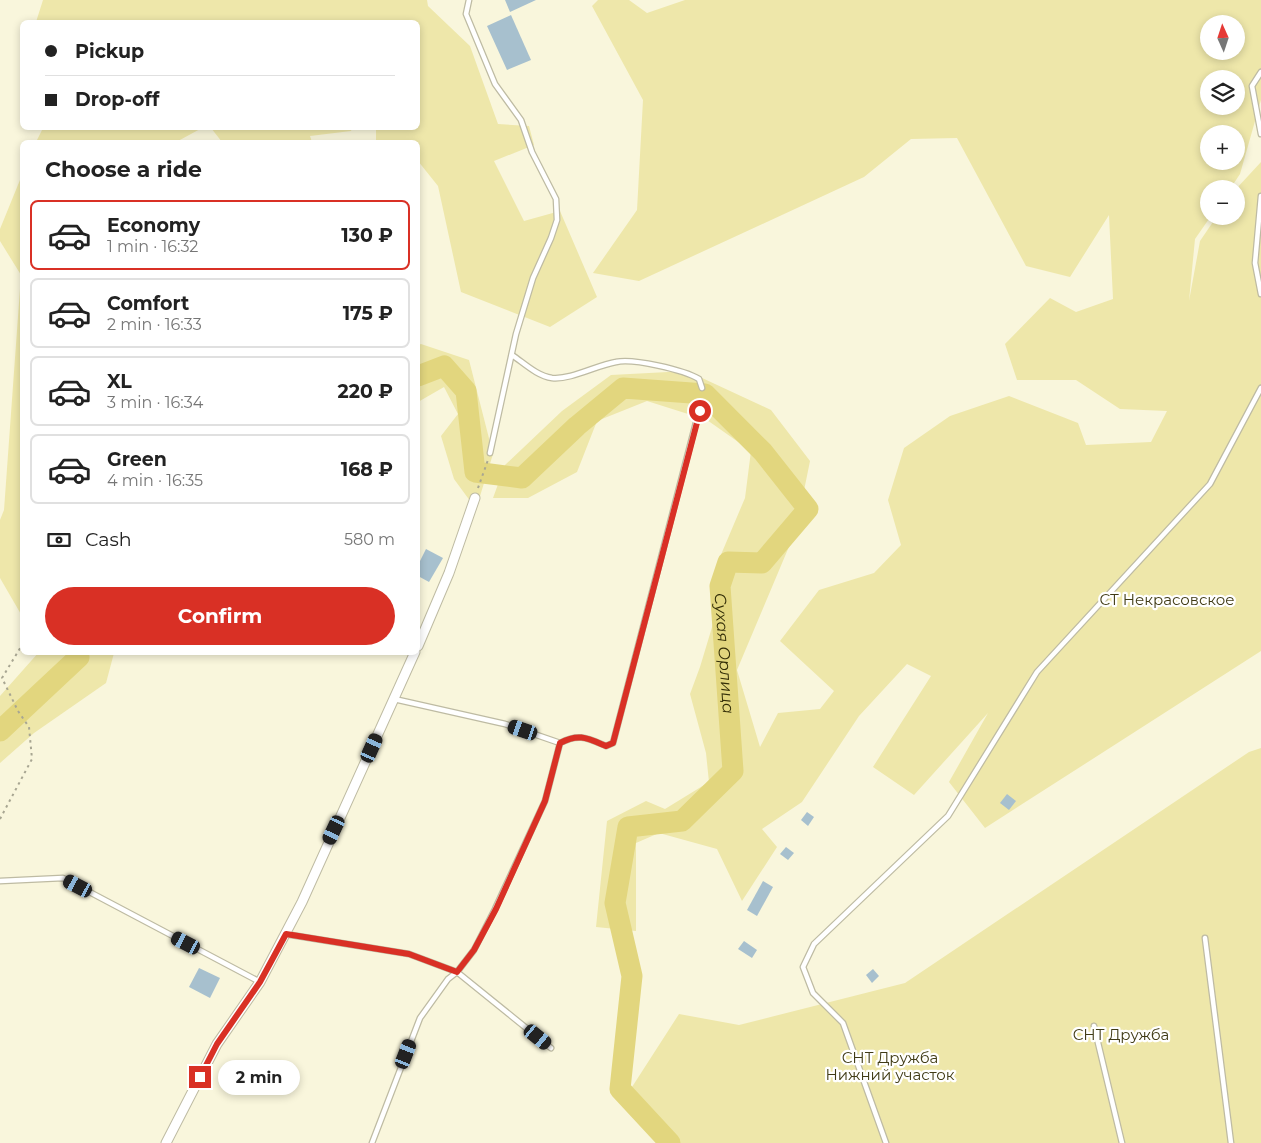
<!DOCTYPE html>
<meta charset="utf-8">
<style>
body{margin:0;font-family:Montserrat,sans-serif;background:#f2f2f2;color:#222;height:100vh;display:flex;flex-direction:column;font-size:19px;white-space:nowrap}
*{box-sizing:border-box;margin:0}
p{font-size:16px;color:#767676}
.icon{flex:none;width:28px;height:28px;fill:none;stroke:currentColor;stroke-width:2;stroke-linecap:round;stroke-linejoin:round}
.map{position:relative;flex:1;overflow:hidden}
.panel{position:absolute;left:20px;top:140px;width:400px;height:515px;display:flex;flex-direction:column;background:#fff;border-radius:8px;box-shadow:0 2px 8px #0003}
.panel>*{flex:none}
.top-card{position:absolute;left:20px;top:20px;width:400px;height:110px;border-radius:8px;box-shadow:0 2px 8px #0003;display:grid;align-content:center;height:110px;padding:0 25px;background:#fff}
.needle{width:32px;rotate:357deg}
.fabs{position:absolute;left:1200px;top:15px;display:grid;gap:10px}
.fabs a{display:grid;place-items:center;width:45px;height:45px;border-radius:50%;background:#fff;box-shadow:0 2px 8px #0003;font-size:25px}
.end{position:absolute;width:22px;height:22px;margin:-11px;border:6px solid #d93025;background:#fff;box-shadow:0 0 0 2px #fff}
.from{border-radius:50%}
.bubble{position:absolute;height:35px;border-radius:18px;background:#fff;box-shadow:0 2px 8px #0003;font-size:16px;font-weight:700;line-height:35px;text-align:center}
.car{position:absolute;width:15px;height:30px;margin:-15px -8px;border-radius:6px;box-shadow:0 0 4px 1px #0007;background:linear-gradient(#222 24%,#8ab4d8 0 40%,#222 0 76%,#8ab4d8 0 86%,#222 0)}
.top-card b{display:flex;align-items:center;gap:18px;height:48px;font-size:19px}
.top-card b+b{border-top:1px solid #e0e0e0}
.top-card i{width:12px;height:12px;background:#222}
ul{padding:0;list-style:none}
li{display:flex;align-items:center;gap:15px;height:70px;margin:0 10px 8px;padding:0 15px;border:2px solid #e0e0e0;border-radius:8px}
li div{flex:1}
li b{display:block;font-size:19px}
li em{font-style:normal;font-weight:700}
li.current{border-color:#d93025}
li>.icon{width:45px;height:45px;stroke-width:1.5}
h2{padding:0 25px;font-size:22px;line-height:60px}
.pay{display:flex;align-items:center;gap:12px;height:55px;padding:0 25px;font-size:19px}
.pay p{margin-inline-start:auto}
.button{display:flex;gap:10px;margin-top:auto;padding:10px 25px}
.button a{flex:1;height:58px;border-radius:30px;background:#d93025;color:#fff;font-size:20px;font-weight:700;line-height:58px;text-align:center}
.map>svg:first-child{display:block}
</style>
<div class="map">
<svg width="1261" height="1143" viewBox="0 0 1261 1143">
<rect width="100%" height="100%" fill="#f9f6dc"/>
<!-- green -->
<g fill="#eee7aa" fill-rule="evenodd">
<polygon points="43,0 427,0 428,6 470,46 498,124 529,126 534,145 494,161 524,221 560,211 597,297 550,327 461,292 438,186 418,161 418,142 376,142 376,130 379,128 418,128 418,22 36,22"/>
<path d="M 598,0 L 629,0 L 647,13 L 685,0 L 1261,0 L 1261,100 L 1240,174 L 1230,189 L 1209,189 L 1209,216 L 1211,216 L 1195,239 L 1189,301 L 1200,241 L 1217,216 L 1236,216 L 1236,189 L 1261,162 L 1261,651 L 985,828 L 949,782 L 988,713 L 914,795 L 873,767 L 931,676 L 907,664 L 859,716 L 802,802 L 762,829 L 777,847 L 742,901 L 717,849 L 659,833 L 636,843 L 636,931 L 596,927 L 607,821 L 646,801 L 665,809 L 709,782 L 706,753 L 690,694 L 700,667 L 719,604 L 720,557 L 745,498 L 751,451 L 707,420 L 647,401 L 597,421 L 577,472 L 528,498 L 493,498 L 505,465 L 562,411 L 611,375 L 687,371 L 771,410 L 810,461 L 796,530 L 737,670 L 760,747 L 778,713 L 820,709 L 834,691 L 780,641 L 819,590 L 874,573 L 901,545 L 888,500 L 904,448 L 950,416 L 1009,396 L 1078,423 L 1086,445 L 1151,442 L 1167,411 L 1120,409 L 1076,380 L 1017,380 L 1005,344 L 1050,298 L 1076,312 L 1113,299 L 1109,215 L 1070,277 L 1026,266 L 957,138 L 911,139 L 864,177 L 639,281 L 593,273 L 637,210 L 643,100 L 592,6 ZM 1209,24 L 1236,24 L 1236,51 L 1209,51 ZM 1209,79 L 1236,79 L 1236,106 L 1209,106 ZM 1209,134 L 1236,134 L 1236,161 L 1209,161 Z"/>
<polygon points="43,128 202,128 178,141 178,142 36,142"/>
<polygon points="211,128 352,128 351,131 310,136 312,142 222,142"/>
<polygon points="22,175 22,616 0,578 0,520 4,510 21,275 0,241 0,229"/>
<polygon points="421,344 469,360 493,454 476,509 454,479 441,436 458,414 444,387 418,402 418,345"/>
<polygon points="39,652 114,653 106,683 34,733 0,763 0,696"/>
<polygon points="1261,748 1261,1143 679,1143 632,1087 679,1014 739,1025 905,983 1249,752"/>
</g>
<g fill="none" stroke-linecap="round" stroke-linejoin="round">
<!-- river -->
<g stroke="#e2d67e" stroke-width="21">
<path id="s1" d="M 418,376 L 444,366 L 466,391 L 475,472 L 522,478 L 577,426 L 623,388 L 705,394 L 763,452 L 808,509 L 762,563 L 728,562 L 720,586 L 733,771 L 682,821 L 628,827 L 615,903 L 632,976 L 620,1089 L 670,1143"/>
<polyline points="0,731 79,657 78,652"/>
</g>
</g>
<!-- building -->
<g fill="#a7c0ce">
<polygon points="505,0 536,0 510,12"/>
<polygon points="511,15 531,60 507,70 487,26"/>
<polygon points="426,549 443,558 429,582 418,576 418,565"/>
<polygon points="1007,794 1016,801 1009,810 1000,803"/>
<polygon points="807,812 814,817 808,826 801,820"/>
<polygon points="786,847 794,853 788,860 780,854"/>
<polygon points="763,881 773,887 757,916 747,910"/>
<polygon points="744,941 757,950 752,958 738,949"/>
<polygon points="199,968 220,978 210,998 189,987"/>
<polygon points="873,969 879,976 872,983 866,975"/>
</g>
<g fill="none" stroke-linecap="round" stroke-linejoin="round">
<defs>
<g id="service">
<polyline points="469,0 466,14 495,84 521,120 532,152 556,199 557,220 551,238 533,278 516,334 490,453"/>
<polyline points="1261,72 1252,86 1261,134"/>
<polyline points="1261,196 1255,263 1261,294"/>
<path d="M 512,355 C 524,363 537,376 552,378 C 571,380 597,365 616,362 C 633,358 684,370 699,379 L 702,388"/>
<polyline points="394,699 505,724 560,743"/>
<polyline points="0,881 63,878 260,982"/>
<polyline points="285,934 409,954 457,972 551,1048"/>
<polyline points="1205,938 1231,1143"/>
<polyline points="1094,1026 1122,1143"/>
<path d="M 372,1143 L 420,1018 L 448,979 L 457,972 L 474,950 L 495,909 L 545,801 L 560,743 C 579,733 587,738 606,746 L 613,743 L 699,411"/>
<polyline points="886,1143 843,1023 813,993 803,967 814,944 948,816 1037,672 1210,484 1261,388"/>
</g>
<g id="minor">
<polyline points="418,646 449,573 475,498"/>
<polyline points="166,1143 217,1044 260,982 302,902 415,652"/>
</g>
</defs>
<!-- service casing -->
<use href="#service" stroke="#bebba3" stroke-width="7"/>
<!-- minor casing -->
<use href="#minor" stroke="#bebba3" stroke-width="11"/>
<!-- path -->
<g stroke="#a8a692" stroke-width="2" stroke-dasharray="2.5 4" stroke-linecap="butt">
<polyline points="478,488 488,460"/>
<polyline points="0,819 32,759 29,727 18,711 2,678 22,645"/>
</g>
<!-- service -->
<use href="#service" stroke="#fff" stroke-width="4.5"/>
<!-- minor -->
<use href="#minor" stroke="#fff" stroke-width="9"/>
</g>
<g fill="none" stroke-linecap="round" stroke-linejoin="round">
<!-- route -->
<path stroke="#d93025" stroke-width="6" d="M 200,1077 L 217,1044 L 260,982 L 286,934 L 409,954 L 457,972 L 474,950 L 496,909 L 545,801 L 560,743 C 579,733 587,738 606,746 L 613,743 L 700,411"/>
</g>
<g text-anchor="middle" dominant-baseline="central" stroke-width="4.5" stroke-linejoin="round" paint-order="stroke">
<!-- park labels -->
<g font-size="15" fill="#403b15" stroke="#fff">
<text x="1167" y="599">СТ Некрасовское</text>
<text x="1121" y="1034">СНТ Дружба</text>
<text x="890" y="1057">СНТ Дружба<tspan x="890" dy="17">Нижний участок</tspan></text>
</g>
<!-- water labels -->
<g font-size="16" font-style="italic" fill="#332e07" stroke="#fff">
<text stroke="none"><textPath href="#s1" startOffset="760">Сухая Орлица</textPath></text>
</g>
</g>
</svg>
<div class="fabs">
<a><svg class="needle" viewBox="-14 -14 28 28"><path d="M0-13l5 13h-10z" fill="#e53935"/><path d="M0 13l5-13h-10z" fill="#767676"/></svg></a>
<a><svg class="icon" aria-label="layers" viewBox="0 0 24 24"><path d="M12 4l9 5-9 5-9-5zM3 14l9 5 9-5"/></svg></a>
<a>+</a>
<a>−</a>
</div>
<i class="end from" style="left:700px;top:411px"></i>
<i class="end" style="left:200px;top:1077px"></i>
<div class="bubble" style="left:218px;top:1060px;width:82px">2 min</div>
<i class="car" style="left:523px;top:730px;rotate:289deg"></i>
<i class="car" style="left:372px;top:748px;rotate:24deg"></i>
<i class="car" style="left:334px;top:830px;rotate:205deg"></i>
<i class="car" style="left:78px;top:886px;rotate:298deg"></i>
<i class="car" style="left:186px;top:943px;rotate:297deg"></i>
<i class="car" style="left:538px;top:1037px;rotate:129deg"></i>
<i class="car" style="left:406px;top:1054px;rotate:21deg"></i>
<div class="top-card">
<b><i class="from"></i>Pickup</b>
<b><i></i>Drop-off</b>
</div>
<section class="panel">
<h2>Choose a ride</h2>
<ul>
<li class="current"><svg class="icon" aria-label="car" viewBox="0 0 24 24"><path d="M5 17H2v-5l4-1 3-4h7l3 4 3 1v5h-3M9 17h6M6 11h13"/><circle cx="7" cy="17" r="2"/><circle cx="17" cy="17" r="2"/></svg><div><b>Economy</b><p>1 min · 16:32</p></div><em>130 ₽</em></li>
<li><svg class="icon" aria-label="car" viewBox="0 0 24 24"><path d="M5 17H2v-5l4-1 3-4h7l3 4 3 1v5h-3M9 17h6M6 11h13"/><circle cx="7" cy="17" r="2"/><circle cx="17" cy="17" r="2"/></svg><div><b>Comfort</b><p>2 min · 16:33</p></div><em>175 ₽</em></li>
<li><svg class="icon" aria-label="car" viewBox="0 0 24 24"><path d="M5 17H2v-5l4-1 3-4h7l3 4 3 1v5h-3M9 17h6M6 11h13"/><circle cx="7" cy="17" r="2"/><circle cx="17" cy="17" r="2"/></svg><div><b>XL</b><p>3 min · 16:34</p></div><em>220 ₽</em></li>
<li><svg class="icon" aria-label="car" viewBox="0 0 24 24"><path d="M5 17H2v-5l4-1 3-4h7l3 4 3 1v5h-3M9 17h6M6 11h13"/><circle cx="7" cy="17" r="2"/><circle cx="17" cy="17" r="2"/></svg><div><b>Green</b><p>4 min · 16:35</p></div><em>168 ₽</em></li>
</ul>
<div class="pay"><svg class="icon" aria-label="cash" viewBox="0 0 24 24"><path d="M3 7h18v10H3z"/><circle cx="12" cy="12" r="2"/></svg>Cash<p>580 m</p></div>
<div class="button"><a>Confirm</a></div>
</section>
</div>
